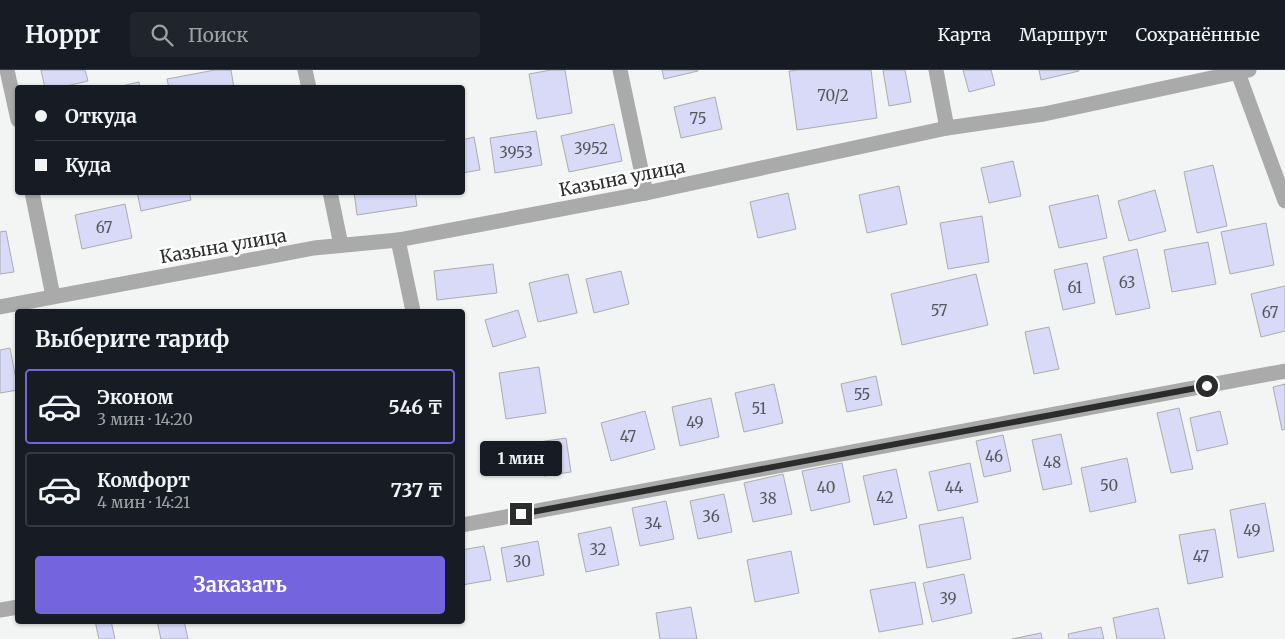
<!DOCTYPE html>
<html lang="ru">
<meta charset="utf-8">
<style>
body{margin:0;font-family:Merriweather,serif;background:#20242c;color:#f1f3f6;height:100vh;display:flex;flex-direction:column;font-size:19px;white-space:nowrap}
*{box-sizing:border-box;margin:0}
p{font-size:16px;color:#9ea1a6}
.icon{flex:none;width:28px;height:28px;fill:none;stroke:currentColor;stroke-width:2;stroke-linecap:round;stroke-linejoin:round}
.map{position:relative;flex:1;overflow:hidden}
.panel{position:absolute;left:15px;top:239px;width:450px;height:315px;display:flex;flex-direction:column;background:#171b24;border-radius:5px;box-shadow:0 1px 4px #0004}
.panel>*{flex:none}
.hud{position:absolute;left:15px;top:15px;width:450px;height:110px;border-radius:5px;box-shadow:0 1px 4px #0004;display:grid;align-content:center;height:110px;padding:0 20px;background:#171b24}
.end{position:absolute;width:22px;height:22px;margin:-11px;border:6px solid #2b2c2b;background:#fff;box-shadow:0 0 0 2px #fff}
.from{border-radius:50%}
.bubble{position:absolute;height:35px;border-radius:5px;background:#171b24;box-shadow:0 1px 4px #0004;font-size:16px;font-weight:700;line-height:35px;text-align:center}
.hud b{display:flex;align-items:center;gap:18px;height:48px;font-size:19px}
.hud b+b{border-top:1px solid #363941}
.hud i{width:12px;height:12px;background:#f1f3f6}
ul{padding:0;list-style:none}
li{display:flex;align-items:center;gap:15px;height:75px;margin:0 10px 8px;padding:0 10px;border:2px solid #363941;border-radius:5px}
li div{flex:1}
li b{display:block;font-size:19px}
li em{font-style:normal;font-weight:700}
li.on{border-color:#7464de}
li>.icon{width:45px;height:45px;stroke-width:1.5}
h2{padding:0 20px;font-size:22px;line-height:60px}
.primary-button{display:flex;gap:10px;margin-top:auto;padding:10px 20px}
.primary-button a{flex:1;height:58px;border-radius:5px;background:#7464de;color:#fff;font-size:20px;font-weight:700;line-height:58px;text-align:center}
header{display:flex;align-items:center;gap:30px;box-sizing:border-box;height:70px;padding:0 25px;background:#171b24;border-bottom:1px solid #363941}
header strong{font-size:24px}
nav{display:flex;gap:28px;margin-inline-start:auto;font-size:18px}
.search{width:350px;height:45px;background:#20242c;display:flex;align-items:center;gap:12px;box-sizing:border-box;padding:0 18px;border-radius:5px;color:#9ea1a6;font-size:19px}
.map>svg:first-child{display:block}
</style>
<header>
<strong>Hoppr</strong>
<div class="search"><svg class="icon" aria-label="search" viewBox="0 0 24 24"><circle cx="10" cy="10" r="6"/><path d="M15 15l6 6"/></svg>Поиск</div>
<nav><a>Карта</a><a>Маршрут</a><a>Сохранённые</a></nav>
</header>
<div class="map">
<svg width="1285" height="569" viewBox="0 0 1285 569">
<rect width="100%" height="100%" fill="#f2f5f3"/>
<!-- building -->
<g fill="#d9d9f8" stroke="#acacaf">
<polygon points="41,0 85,0 88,11 58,18 45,18"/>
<polygon points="215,0 231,0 234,18 169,18 167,9"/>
<polygon points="551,0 565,0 572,43 537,49 529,4"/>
<polygon points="662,0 698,0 698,1 664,9"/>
<polygon points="799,0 871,0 877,48 797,60 789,1"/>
<polygon points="883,0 905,0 911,32 889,36"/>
<polygon points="963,0 991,0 995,15 969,22"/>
<polygon points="1039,0 1079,0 1079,1 1041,10"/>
<polygon points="139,12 140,18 113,18"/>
<polygon points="715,27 722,59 681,68 674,37"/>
<polygon points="614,54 622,91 569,102 561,66"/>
<polygon points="536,61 542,95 495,103 490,68"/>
<polygon points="474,67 480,100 462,103 462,70"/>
<polygon points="1013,91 1021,126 989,133 981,98"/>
<polygon points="1213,95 1227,156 1197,163 1184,102"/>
<polygon points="899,116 907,154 867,163 859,125"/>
<polygon points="1155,120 1166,161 1129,171 1118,131"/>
<polygon points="137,122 189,122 191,130 141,141"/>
<polygon points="354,122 415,122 417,136 357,145"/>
<polygon points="788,123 796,159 758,168 750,132"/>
<polygon points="1098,125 1107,168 1059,178 1049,136"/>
<polygon points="125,134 132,168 82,179 75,145"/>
<polygon points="982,146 989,192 948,199 940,153"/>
<polygon points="1266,153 1274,195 1230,204 1221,162"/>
<polygon points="6,161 14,202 0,204 0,162"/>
<polygon points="1208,172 1216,214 1172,222 1164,180"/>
<polygon points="1137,179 1150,238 1116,245 1103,187"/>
<polygon points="1087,193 1095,233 1063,240 1054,200"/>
<polygon points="493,194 497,223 437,230 434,201"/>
<polygon points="621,201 629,234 594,243 586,209"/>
<polygon points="568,204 577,243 538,252 529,213"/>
<polygon points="976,204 988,255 902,275 891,224"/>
<polygon points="1285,216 1285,261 1261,267 1251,224"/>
<polygon points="518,240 526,267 493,277 485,250"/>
<polygon points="1049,257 1059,299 1034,304 1025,262"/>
<polygon points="10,278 18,320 0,323 0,280"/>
<polygon points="539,297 546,343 506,349 499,303"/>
<polygon points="876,306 882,335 847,342 841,314"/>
<polygon points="774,314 783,353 744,362 735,323"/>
<polygon points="1285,314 1285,359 1282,360 1273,317"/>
<polygon points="711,328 719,367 680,376 672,337"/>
<polygon points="1179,338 1193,399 1171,403 1157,343"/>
<polygon points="645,341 655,379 611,391 601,353"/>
<polygon points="1220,341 1228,374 1197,381 1190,348"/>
<polygon points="1061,364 1072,414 1043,420 1032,370"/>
<polygon points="1003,365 1011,401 984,407 976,371"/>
<polygon points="566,368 571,402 544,406 539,372"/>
<polygon points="1127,388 1136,432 1090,442 1081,398"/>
<polygon points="842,393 850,432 811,441 802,401"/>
<polygon points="970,393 978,432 938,441 929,402"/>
<polygon points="896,399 907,448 874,455 863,406"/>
<polygon points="783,404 792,444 753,452 744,413"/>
<polygon points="724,424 732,462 698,469 690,431"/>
<polygon points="666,431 674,469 640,476 632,438"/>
<polygon points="1265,433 1274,481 1238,488 1230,440"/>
<polygon points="963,447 971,489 927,498 919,455"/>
<polygon points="611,457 619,495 586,502 578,464"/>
<polygon points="1215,459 1223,507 1188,514 1179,465"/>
<polygon points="538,471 544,505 507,512 501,478"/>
<polygon points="484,476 491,510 462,515 462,480"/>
<polygon points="791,481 799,523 755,532 747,490"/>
<polygon points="964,504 972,543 932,552 923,513"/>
<polygon points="915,512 923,554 879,562 870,520"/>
<polygon points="691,537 697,569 660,569 656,543"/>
<polygon points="1158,538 1165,569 1117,569 1113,548"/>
<polygon points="95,551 111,551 115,569 99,569"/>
<polygon points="157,551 184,551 188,569 161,569"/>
<polygon points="1101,557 1104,569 1069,569 1068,564"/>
<polygon points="1041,563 1042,569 1012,569"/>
</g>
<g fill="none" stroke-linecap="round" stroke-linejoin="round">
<!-- minor -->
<g stroke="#a9aaa9" stroke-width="15">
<polyline points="7,0 18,50"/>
<polyline points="305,0 309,18"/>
<polyline points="620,0 646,123"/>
<polyline points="936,0 947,58"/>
<polyline points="1237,0 1285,131"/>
<polyline points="32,122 53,226"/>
<polyline points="330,122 341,175"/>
<polyline points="398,170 413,241"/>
<polyline points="0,237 314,178 398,170 646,123 947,58 1044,44 1249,0"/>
<polyline points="462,455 1285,301"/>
<polyline points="0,540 18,537"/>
</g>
</g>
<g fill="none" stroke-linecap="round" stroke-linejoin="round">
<!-- route -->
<polyline stroke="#2b2c2b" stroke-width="6" points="521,444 1207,316"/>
</g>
<g text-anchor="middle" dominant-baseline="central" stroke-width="5" stroke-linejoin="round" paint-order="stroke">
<!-- number labels -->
<g font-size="15" fill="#56575e">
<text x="833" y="25">70/2</text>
<text x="698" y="48">75</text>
<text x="591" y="78">3952</text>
<text x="516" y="82">3953</text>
<text x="104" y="157">67</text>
<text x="1127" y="212">63</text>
<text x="1075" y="217">61</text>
<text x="939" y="240">57</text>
<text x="1270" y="242">67</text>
<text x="862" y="324">55</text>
<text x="759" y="338">51</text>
<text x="695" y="352">49</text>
<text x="628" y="366">47</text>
<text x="994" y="386">46</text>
<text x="1052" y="392">48</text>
<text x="1109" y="415">50</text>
<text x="826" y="417">40</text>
<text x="954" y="417">44</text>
<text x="885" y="427">42</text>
<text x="768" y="428">38</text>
<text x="711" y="446">36</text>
<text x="653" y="453">34</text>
<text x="1252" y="460">49</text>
<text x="598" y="479">32</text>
<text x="1201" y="486">47</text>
<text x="522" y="491">30</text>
<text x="948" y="528">39</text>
</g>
<!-- street labels -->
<g font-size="18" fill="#2b2c2b" stroke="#fff">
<text transform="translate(622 108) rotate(-11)">Казына улица</text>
<text transform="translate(223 176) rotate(-10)">Казына улица</text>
</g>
</g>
</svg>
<i class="end from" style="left:1207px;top:316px"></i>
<i class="end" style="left:521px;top:444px"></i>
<div class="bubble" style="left:480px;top:371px;width:82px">1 мин</div>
<div class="hud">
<b><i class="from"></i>Откуда</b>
<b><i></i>Куда</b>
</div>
<section class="panel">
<h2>Выберите тариф</h2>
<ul>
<li class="on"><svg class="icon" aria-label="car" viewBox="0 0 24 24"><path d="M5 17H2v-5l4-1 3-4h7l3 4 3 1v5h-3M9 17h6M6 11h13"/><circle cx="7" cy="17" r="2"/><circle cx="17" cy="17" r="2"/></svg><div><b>Эконом</b><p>3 мин · 14:20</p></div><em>546 ₸</em></li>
<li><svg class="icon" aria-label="car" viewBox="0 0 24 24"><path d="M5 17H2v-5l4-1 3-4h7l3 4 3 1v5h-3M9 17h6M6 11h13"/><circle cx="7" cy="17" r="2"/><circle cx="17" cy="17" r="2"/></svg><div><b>Комфорт</b><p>4 мин · 14:21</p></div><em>737 ₸</em></li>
</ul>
<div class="primary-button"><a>Заказать</a></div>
</section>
</div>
